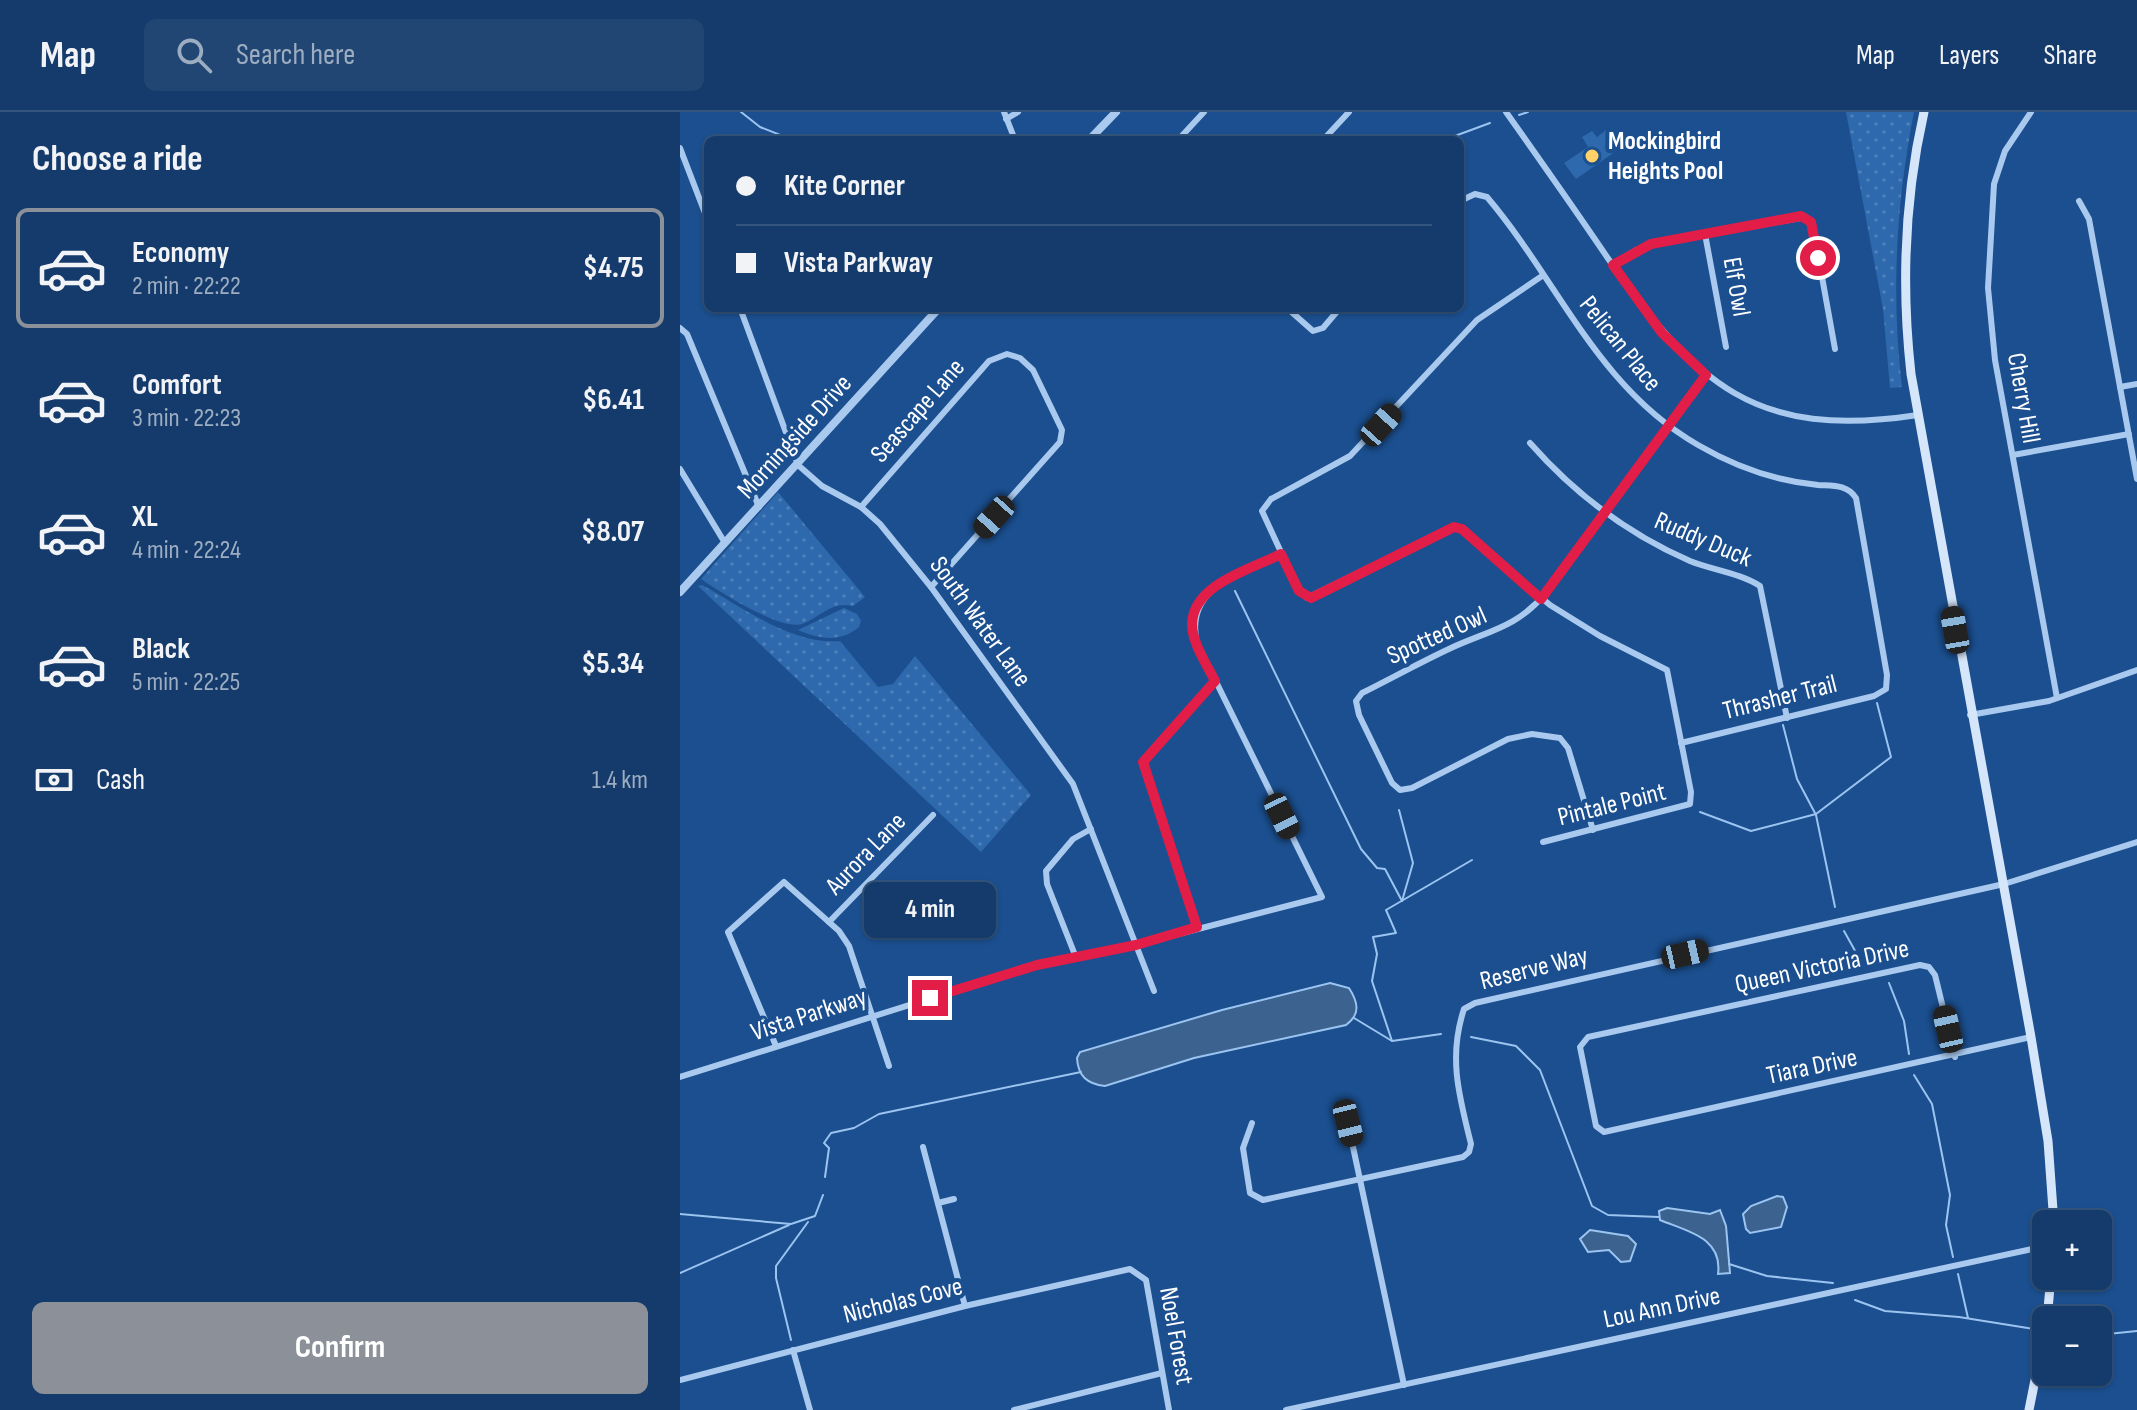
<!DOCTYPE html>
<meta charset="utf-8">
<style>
body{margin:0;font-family:"Sofia Sans Condensed",sans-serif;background:#214673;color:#f1f3f6;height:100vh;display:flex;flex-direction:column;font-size:30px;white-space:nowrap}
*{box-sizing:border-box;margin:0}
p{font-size:26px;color:#9dadc1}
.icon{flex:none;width:44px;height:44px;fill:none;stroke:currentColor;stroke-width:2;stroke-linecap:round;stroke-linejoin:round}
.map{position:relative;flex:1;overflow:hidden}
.drawer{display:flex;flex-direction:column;background:#143b6b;width:680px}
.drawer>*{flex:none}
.banner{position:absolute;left:24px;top:24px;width:760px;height:176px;border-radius:12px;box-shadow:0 2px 6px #0004,0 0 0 2px #33557e;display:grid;align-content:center;height:176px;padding:0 32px;background:#143b6b}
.tools{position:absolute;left:1352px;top:1098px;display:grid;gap:16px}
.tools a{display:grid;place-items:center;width:80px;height:80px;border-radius:12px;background:#143b6b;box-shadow:0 2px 6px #0004,0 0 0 2px #33557e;font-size:40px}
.end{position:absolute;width:36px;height:36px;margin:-18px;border:10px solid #e11d48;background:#fff;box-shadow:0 0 0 4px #fff}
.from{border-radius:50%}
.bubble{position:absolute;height:56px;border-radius:12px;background:#143b6b;box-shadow:0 2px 6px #0004,0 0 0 2px #33557e;font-size:26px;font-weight:700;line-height:56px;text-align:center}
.car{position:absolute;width:24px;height:48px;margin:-24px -12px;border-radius:10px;box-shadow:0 0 6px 2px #0007;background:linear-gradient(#222 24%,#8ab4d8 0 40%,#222 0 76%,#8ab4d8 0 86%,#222 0)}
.banner b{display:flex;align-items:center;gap:28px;height:76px;font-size:30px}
.banner b+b{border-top:2px solid #33557e}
.banner i{width:20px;height:20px;background:#f1f3f6}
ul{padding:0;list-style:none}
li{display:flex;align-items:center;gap:24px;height:120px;margin:0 16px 12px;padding:0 16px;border:4px solid transparent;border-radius:12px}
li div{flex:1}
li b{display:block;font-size:30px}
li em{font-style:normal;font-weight:700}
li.active{border-color:#8c9099}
li>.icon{width:72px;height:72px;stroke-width:1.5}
h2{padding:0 32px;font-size:36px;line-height:96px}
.pay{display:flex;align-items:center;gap:20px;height:88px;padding:0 32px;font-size:30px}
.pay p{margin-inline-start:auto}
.cta{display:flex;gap:16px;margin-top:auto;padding:16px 32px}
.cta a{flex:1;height:92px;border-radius:12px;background:#8c9099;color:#fff;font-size:32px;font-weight:700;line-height:92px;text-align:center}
header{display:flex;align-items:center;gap:48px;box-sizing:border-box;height:112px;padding:0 40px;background:#143b6b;border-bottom:2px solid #33557e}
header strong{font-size:38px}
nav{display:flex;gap:44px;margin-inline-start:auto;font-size:28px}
.search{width:560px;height:72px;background:#214673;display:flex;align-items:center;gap:20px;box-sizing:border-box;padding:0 28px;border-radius:12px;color:#9dadc1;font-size:30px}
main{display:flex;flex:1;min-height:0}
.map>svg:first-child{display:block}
</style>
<header>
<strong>Map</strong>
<div class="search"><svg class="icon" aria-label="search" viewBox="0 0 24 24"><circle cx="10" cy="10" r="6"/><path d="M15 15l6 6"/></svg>Search here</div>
<nav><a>Map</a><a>Layers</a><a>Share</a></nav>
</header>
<main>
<section class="drawer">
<h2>Choose a ride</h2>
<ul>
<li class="active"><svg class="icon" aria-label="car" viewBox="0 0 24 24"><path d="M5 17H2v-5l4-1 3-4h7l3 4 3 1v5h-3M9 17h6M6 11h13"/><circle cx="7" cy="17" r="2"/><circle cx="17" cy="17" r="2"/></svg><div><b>Economy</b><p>2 min · 22:22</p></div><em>$4.75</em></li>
<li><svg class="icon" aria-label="car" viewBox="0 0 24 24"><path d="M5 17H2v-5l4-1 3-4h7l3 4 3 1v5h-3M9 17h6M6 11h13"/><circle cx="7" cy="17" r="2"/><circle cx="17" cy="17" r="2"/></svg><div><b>Comfort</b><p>3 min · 22:23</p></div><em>$6.41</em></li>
<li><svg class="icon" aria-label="car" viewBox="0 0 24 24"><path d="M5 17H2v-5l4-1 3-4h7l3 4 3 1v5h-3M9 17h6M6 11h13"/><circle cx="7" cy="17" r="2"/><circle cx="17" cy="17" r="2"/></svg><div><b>XL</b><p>4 min · 22:24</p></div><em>$8.07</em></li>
<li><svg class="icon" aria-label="car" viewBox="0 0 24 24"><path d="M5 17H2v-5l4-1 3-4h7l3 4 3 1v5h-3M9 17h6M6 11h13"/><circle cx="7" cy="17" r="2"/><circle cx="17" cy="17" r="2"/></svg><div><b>Black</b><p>5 min · 22:25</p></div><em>$5.34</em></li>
</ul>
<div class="pay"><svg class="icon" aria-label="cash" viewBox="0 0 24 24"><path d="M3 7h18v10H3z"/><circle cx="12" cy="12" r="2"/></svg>Cash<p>1.4 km</p></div>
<div class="cta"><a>Confirm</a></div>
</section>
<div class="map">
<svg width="1457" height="1298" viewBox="0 0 1457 1298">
<defs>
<pattern id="grass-dots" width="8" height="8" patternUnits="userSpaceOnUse" patternTransform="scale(2)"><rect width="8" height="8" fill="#2e69ad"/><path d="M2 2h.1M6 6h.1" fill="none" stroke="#4d80b9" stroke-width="1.8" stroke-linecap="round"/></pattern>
</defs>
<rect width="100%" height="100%" fill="#1b4f8f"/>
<!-- grass -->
<g fill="url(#grass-dots)">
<path d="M 1166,0 L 1234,0 C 1216,92 1211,182 1222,275 L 1210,276 L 1203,197 Z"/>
<path d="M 98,380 L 185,485 L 173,494 C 151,489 141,505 122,512 C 101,519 40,480 21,467 Z"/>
<path d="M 22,473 C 62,495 112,533 160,529 L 198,575 L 213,572 L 235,544 L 351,683 L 301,740 L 18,474 Z"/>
<path d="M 164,496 L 177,502 L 181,509 L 179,515 C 160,531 139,527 118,518 Z"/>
</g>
<!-- green -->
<polygon fill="#2e69ad" points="926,18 939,37 896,67 884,51 908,35 902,25 912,19 917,25"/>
<!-- water -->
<g fill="#3c6290" stroke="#9cc4f0" stroke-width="2">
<path d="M 650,871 L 669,876 C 678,890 681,902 666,913 L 514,946 L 425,974 C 407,972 398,964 397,946 L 400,940 L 542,898 Z"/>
<polygon points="1097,1084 1103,1085 1107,1095 1101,1115 1070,1121 1066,1117 1063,1102 1071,1094"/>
<path d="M 987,1096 L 1030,1102 L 1040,1098 L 1046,1114 L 1050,1161 L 1038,1162 C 1043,1125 1006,1119 980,1108 L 979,1099 Z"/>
<polygon points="910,1118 948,1124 956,1132 950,1149 941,1150 929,1138 908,1140 900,1127"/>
</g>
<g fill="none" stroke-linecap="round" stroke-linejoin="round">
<!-- stream -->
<g stroke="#9cc4f0" stroke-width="2">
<polyline points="61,0 80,15 113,28"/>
<polyline points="839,3 848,0"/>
<polyline points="764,28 810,11"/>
<polyline points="555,479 681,737 697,756 705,757 722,789"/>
<polyline points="1103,613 1117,667 1136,703 1155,795"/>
<polyline points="719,698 733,751 722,789"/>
<polyline points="1020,700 1071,719 1136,702 1211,645 1197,591"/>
<polyline points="1164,819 1183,853"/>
<polyline points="1209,871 1224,909 1229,942"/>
<polyline points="674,906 712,929"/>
<polyline points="761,922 712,929 692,869 697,842 693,825 716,821 706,798 792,748"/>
<polyline points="791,925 836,934 860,958 912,1094 928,1103 979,1105"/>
<polyline points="1234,963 1252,992 1270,1083 1266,1113 1273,1145"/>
<polyline points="145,1065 149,1036 144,1031 151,1021 174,1016 199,1002 401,960"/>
<polyline points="0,1102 111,1112 135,1104 143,1083"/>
<polyline points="1049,1152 1087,1164 1153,1171"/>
<polyline points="0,1161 109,1113"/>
<polyline points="1278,1162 1288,1206"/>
<polyline points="1175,1188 1205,1199 1279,1205 1354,1217"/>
<polyline points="1418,1223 1457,1219"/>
<polyline points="111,1228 96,1166 96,1154 128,1110"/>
</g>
<!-- minor -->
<g stroke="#a9c9ee" stroke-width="6">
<polyline points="324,0 335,28"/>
<path d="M 826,0 C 860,48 894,96 927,145 C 1016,272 1074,328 1238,303"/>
<polyline points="1351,0 1325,39 1314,72 1308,176 1315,248 1377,586"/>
<polyline points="326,7 338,0"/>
<polyline points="498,28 524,0"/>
<polyline points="643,28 669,0"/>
<polyline points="0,36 28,109"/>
<path d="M 780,89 L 795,82 L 807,85 C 879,170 917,275 1018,333 C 1054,354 1096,369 1138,373 C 1152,374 1167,372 1176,386 L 1207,563 L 1206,577 L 1194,584 L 1001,631"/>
<polyline points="1399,89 1409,107 1457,367"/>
<polyline points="1025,122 1046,235"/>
<polyline points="933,153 956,138 976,131 1126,105 1133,115 1155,237"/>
<polyline points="862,164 797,208 670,344 591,387 582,399 619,479 627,486 770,416 778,415 870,493 920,524 987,558 1011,680 1010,692 863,730"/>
<polyline points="60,196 118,353 142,374 181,395 200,412 251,475 393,672 474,879"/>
<polyline points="607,196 633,219 643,216 660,196"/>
<polyline points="0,216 7,222 79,395"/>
<polyline points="1440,275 1457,272"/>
<path d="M 850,331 C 894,381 948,422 1010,449 C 1032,458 1060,461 1080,474 L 1107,606"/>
<polyline points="1333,343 1449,322"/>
<polyline points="0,357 45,431"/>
<polyline points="181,395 309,249 327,242 340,246 353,258 382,318 380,330 251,475"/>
<polyline points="1290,603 1369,589 1457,558"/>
<path d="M 913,718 L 888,636 L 880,626 L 852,622 L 828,627 L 732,676 L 720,678 L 712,671 L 679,603 L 676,589 L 682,581 C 712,566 741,550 771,536 C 810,518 836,516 866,481 L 1026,263"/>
<polyline points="149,810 253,703"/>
<polyline points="517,815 463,650 535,569"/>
<polyline points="395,843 367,772 366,759 393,727 411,717"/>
<polyline points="96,934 48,820 104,770 159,819 169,834 209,954"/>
<polyline points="1275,945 1255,863 1249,855 1240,853 908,925 900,935 916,1014 924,1020 1351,925"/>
<path d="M 0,965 L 357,853 L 456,833 L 642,785 L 517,531 C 504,475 560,462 601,442"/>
<polyline points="664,993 724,1273"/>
<path d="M 572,1011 L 563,1036 L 570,1081 L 583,1088 L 783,1045 L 789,1040 L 791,1032 C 779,984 768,945 784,897 L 795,891 L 1324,772 L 1457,730"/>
<polyline points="243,1035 285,1194"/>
<polyline points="258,1091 274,1087"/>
<polyline points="113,1238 130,1298"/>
<polyline points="0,1268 285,1194 450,1157 466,1168 489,1298"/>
<polyline points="334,1298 482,1261"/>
<polyline points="606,1298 1366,1134"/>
</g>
<!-- tertiary -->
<g stroke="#a9c9ee" stroke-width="8">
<polyline points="409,28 436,0"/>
<polyline points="0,480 259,196"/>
</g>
<!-- secondary -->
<g stroke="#d6e6fa" stroke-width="9">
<path d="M 1244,0 C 1224,88 1221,172 1231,262 L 1351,925 L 1368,1029 L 1374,1112"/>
<polyline points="1367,1208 1371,1164"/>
<polyline points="1349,1298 1366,1213"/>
</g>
</g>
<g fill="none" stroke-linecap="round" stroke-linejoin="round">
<!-- route -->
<path stroke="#e11d48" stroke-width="10" d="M 250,886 L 357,853 L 456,833 L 517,815 L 463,650 L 535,569 C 527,553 512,531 512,512 C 513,472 572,457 601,442 L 619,479 L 631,486 L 774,415 L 782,417 L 861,487 L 1026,263 L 982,221 L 933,153 L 971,132 L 1121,104 L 1131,110 L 1138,146"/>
</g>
<!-- markers -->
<circle fill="#ffd166" stroke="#1b4f8f" stroke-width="3" cx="912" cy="44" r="8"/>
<g text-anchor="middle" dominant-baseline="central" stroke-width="8" stroke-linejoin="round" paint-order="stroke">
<!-- poi labels -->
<g font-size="26" font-weight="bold" fill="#fff" stroke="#1b4f8f" text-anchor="start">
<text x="928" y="29">Mockingbird<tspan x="928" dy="30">Heights Pool</tspan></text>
</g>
<!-- street labels -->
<g font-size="26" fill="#fff" stroke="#1b4f8f">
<text transform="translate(1056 175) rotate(80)">Elf Owl</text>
<text transform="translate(940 232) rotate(51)">Pelican Place</text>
<text transform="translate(1343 286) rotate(80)">Cherry Hill</text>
<text transform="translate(238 299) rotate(-49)">Seascape Lane</text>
<text transform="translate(115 325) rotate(-48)">Morningside Drive</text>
<text transform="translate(1023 428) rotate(23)">Ruddy Duck</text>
<text transform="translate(300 510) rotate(54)">South Water Lane</text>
<text transform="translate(757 524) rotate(-24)">Spotted Owl</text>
<text transform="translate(1100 586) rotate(-14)">Thrasher Trail</text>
<text transform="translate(932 693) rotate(-14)">Pintale Point</text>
<text transform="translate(186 742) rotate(-46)">Aurora Lane</text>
<text transform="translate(1142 855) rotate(-12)">Queen Victoria Drive</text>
<text transform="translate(854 857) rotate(-14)">Reserve Way</text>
<text transform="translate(129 903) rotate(-18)">Vista Parkway</text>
<text transform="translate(1132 955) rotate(-12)">Tiara Drive</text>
<text transform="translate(223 1189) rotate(-14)">Nicholas Cove</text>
<text transform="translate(982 1196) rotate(-12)">Lou Ann Drive</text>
<text transform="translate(496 1224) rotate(80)">Noel Forest</text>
</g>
</g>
</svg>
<div class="tools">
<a>+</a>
<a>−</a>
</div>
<i class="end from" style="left:1138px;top:146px"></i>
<i class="end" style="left:250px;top:886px"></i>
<div class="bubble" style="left:184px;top:770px;width:132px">4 min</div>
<i class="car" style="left:701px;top:313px;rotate:42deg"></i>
<i class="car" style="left:314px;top:405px;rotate:222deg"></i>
<i class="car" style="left:1275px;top:518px;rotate:350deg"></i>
<i class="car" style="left:602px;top:704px;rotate:154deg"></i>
<i class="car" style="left:1005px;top:842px;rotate:77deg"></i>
<i class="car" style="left:1268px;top:917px;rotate:347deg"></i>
<i class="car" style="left:668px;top:1011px;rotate:166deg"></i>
<div class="banner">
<b><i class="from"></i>Kite Corner</b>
<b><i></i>Vista Parkway</b>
</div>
</div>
</main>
